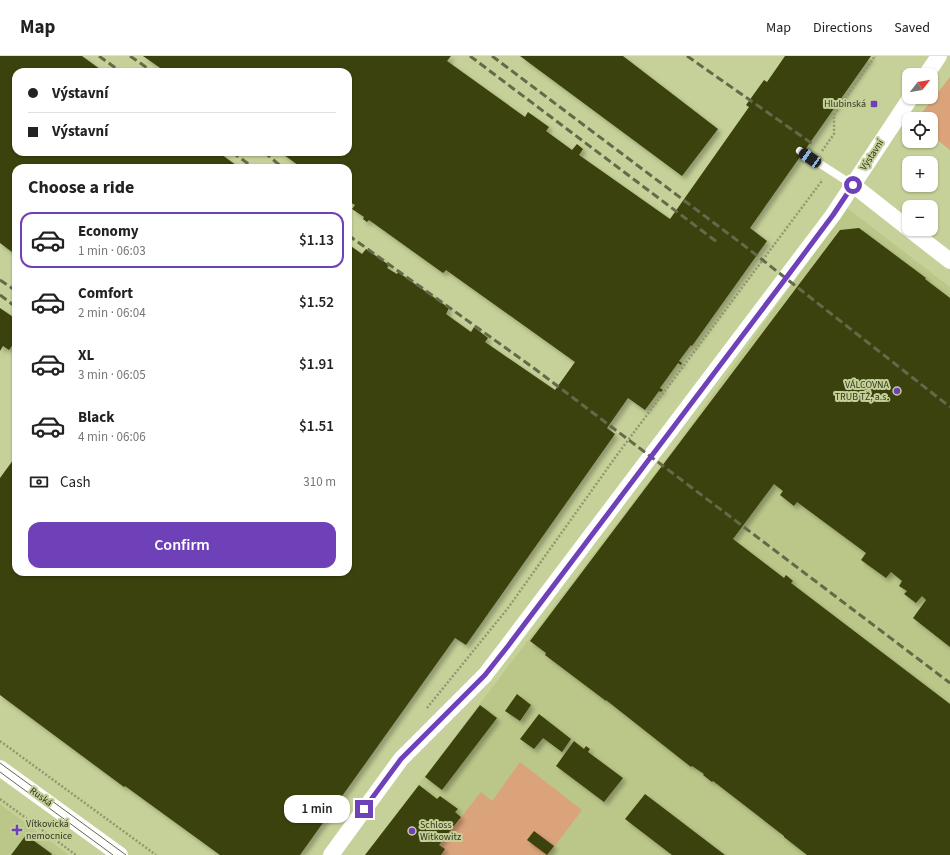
<!DOCTYPE html>
<meta charset="utf-8">
<style>
body{margin:0;font-family:"Source Sans 3",sans-serif;background:#f6f6f6;color:#222;height:100vh;display:flex;flex-direction:column;font-size:15px;white-space:nowrap}
*{box-sizing:border-box;margin:0}
p{font-size:13px;color:#767676}
.icon{flex:none;width:22px;height:22px;fill:none;stroke:currentColor;stroke-width:2;stroke-linecap:round;stroke-linejoin:round}
.map{position:relative;flex:1;overflow:hidden}
.panel{position:absolute;left:12px;top:108px;width:340px;height:412px;display:flex;flex-direction:column;background:#fff;border-radius:12px;box-shadow:0 1px 3px #0004}
.panel>*{flex:none}
.banner{position:absolute;left:12px;top:12px;width:340px;height:88px;border-radius:12px;box-shadow:0 1px 3px #0004;display:grid;align-content:center;height:88px;padding:0 16px;background:#fff}
.needle{width:26px;rotate:59deg}
.controls{position:absolute;left:902px;top:12px;display:grid;gap:8px}
.controls a{display:grid;place-items:center;width:36px;height:36px;border-radius:8px;background:#fff;box-shadow:0 1px 3px #0004;font-size:20px}
.end{position:absolute;width:18px;height:18px;margin:-9px;border:5px solid #6f41b9;background:#fff;box-shadow:0 0 0 2px #fff}
.from{border-radius:50%}
.bubble{position:absolute;height:28px;border-radius:12px;background:#fff;box-shadow:0 1px 3px #0004;font-size:13px;font-weight:600;line-height:28px;text-align:center}
.car{position:absolute;width:12px;height:24px;margin:-12px -6px;border-radius:5px;box-shadow:0 0 3px 1px #0007;background:linear-gradient(#222 24%,#8ab4d8 0 40%,#222 0 76%,#8ab4d8 0 86%,#222 0)}
.banner b{display:flex;align-items:center;gap:14px;height:38px;font-size:15px}
.banner b+b{border-top:1px solid #e0e0e0}
.banner i{width:10px;height:10px;background:#222}
ul{padding:0;list-style:none}
li{display:flex;align-items:center;gap:12px;height:56px;margin:0 8px 6px;padding:0 8px;border:2px solid transparent;border-radius:12px}
li div{flex:1}
li b{display:block;font-size:15px}
li em{font-style:normal;font-weight:600}
li.active{border-color:#6f41b9}
li>.icon{width:36px;height:36px;stroke-width:1.5}
h2{padding:0 16px;font-size:18px;line-height:48px}
.pay{display:flex;align-items:center;gap:10px;height:44px;padding:0 16px;font-size:15px}
.pay p{margin-inline-start:auto}
.button{display:flex;gap:8px;margin-top:auto;padding:8px 16px}
.button a{flex:1;height:46px;border-radius:12px;background:#6f41b9;color:#fff;font-size:16px;font-weight:600;line-height:46px;text-align:center}
header{display:flex;align-items:center;gap:24px;box-sizing:border-box;height:56px;padding:0 20px;background:#fff;border-bottom:1px solid #e0e0e0}
header strong{font-size:19px}
nav{display:flex;gap:22px;margin-inline-start:auto;font-size:14px}
.map>svg:first-child{display:block}
</style>
<header>
<strong>Map</strong>
<nav><a>Map</a><a>Directions</a><a>Saved</a></nav>
</header>
<div class="map">
<svg width="950" height="799" viewBox="0 0 950 799">
<defs>
<filter id="shadow"><feDropShadow dx="3.5" dy="3.5" stdDeviation="2" flood-color="#0004"/></filter>
</defs>
<rect width="100%" height="100%" fill="#c6d199"/>
<!-- built -->
<g fill="#bbc789">
<polygon points="847,152 950,231 950,799 365,799 680,384"/>
<polygon points="0,748 69,799 0,799"/>
</g>
<!-- green -->
<g fill="#dba37a">
<polygon points="950,21 950,94 931,79 931,63 917,63"/>
<polygon points="520,706 582,754 548,799 441,799 445,793 439,789 481,736 492,745"/>
</g>
<!-- building -->
<g fill="#3b4309" filter="url(#shadow)">
<polygon points="0,0 82,0 104,16 16,16 16,96 218,96 240,112 16,112 16,199 0,187"/>
<polygon points="143,0 451,0 447,5 525,61 528,56 549,71 546,75 572,94 577,88 583,93 579,99 670,163 749,51 746,49 764,24 767,26 785,0 871,0 750,172 767,185 692,290 691,289 679,305 682,307 681,309 678,307 660,332 663,334 661,336 659,335 645,354 628,342 607,372 615,378 466,589 455,582 300,799 220,799 125,730 124,731 0,639 0,422 16,400 16,516 348,516 348,188 362,198 366,193 389,209 387,212 397,218 398,216 449,252 446,258 471,276 474,271 488,282 485,286 555,334 575,306 446,214 443,217 369,164 367,166 363,163 364,161 352,153 355,149 348,145 348,112 302,112 280,96 348,96 348,16 166,16"/>
<polygon points="520,0 623,0 718,73 682,120"/>
<polygon points="859,172 926,222 925,223 950,242 950,591 913,562 926,544 922,540 916,547 904,538 907,535 899,530 902,525 891,516 886,522 861,504 866,497 797,446 794,450 780,439 783,435 774,428 733,483 784,522 786,519 793,525 791,527 950,648 950,799 807,799 784,781 784,780 713,725 712,726 703,719 704,718 692,710 691,711 606,644 606,645 545,599 546,597 530,585 840,174"/>
<polygon points="0,252 16,263 16,273 12,279 16,282 16,284 9,294 3,290 0,295"/>
<polygon points="517,638 531,649 520,665 505,655"/>
<polygon points="480,649 497,662 442,734 425,721"/>
<polygon points="539,658 571,683 562,696 543,682 534,693 520,683"/>
<polygon points="574,685 584,693 586,690 590,693 588,696 623,722 604,746 556,710"/>
<polygon points="419,729 437,743 440,740 458,753 455,756 461,761 439,789 445,793 441,799 365,799"/>
<polygon points="645,738 725,799 672,799 625,763"/>
<polygon points="534,775 554,790 547,799 527,784"/>
<polygon points="26,779 52,798 51,799 11,799"/>
</g>
<g fill="none" stroke-linecap="round" stroke-linejoin="round">
<!-- path -->
<g stroke="#90986d" stroke-width="2.5" stroke-dasharray="2 2" stroke-linecap="butt">
<polyline points="822,95 834,78 834,59 875,0 876,0"/>
<polyline points="427,652 508,552 617,399 821,126 821,123"/>
<polyline points="0,685 156,799"/>
<polyline points="0,743 76,799"/>
</g>
<!-- service -->
<polyline stroke="#fff" stroke-width="8" points="800,95 853,129"/>
<!-- minor -->
<g stroke="#fff" stroke-width="16">
<polyline points="926,19 939,0"/>
<polyline points="853,129 909,173"/>
<polyline points="909,173 950,205"/>
<polyline points="0,712 120,799"/>
<polyline points="331,799 401,703 485,619 508,589 833,159 911,41"/>
</g>
<!-- tram -->
<g stroke="#646a49" stroke-width="1">
<polyline points="0,707 126,799"/>
<polyline points="0,716 113,799"/>
</g>
<!-- rail -->
<g stroke="#646a49" stroke-width="3" stroke-dasharray="8 4" stroke-linecap="butt">
<polyline points="99,0 121,16"/>
<polyline points="130,0 153,16"/>
<polyline points="470,0 717,186"/>
<polyline points="492,0 746,191 950,351"/>
<polyline points="687,0 814,89"/>
<polyline points="232,96 254,112"/>
<polyline points="264,96 283,112"/>
<polyline points="348,179 535,313 950,627"/>
<polyline points="0,224 16,235"/>
<polyline points="0,239 16,251"/>
</g>
</g>
<g fill="none" stroke-linecap="round" stroke-linejoin="round">
<!-- route -->
<polyline stroke="#6f41b9" stroke-width="5" points="364,753 401,703 485,619 508,590 786,222 833,159 853,129"/>
</g>
<!-- markers -->
<g fill="#6f41b9" stroke="#c6d199" stroke-width="1.5">
<rect x="870" y="44" width="8" height="8" rx="2"/>
<circle cx="897" cy="335" r="4"/>
<path d="M15 768h4v4h4v4h-4v4h-4v-4h-4v-4h4z"/>
<circle cx="412" cy="775" r="4"/>
</g>
<g text-anchor="middle" dominant-baseline="central" stroke-width="4" stroke-linejoin="round" paint-order="stroke">
<!-- poi labels -->
<g font-size="10" fill="#323620" stroke="#c6d199" text-anchor="end">
<text x="866" y="48">Hlubinská</text>
<text x="889" y="329">VÁLCOVNA<tspan x="889" dy="12">TRUB TŽ, a.s.</tspan></text>
<text x="26" y="768" text-anchor="start">Vítkovická<tspan x="26" dy="12">nemocnice</tspan></text>
<text x="420" y="769" text-anchor="start">Schloss<tspan x="420" dy="12">Witkowitz</tspan></text>
</g>
<!-- street labels -->
<g font-size="10" fill="#323620" stroke="#c6d199">
<text transform="translate(872 99) rotate(-57)">Výstavní</text>
<text transform="translate(41 741) rotate(36)">Ruská</text>
</g>
</g>
</svg>
<div class="controls">
<a><svg class="needle" viewBox="-14 -14 28 28"><path d="M0-13l5 13h-10z" fill="#e53935"/><path d="M0 13l5-13h-10z" fill="#767676"/></svg></a>
<a><svg class="icon" aria-label="locate" viewBox="0 0 24 24"><circle cx="12" cy="12" r="6"/><path d="M12 2v4M12 18v4M2 12h4M18 12h4"/></svg></a>
<a>+</a>
<a>−</a>
</div>
<i class="end from" style="left:853px;top:129px"></i>
<i class="end" style="left:364px;top:753px"></i>
<div class="bubble" style="left:284px;top:739px;width:66px">1 min</div>
<i class="car" style="left:810px;top:102px;rotate:304deg"></i>
<div class="banner">
<b><i class="from"></i>Výstavní</b>
<b><i></i>Výstavní</b>
</div>
<section class="panel">
<h2>Choose a ride</h2>
<ul>
<li class="active"><svg class="icon" aria-label="car" viewBox="0 0 24 24"><path d="M5 17H2v-5l4-1 3-4h7l3 4 3 1v5h-3M9 17h6M6 11h13"/><circle cx="7" cy="17" r="2"/><circle cx="17" cy="17" r="2"/></svg><div><b>Economy</b><p>1 min · 06:03</p></div><em>$1.13</em></li>
<li><svg class="icon" aria-label="car" viewBox="0 0 24 24"><path d="M5 17H2v-5l4-1 3-4h7l3 4 3 1v5h-3M9 17h6M6 11h13"/><circle cx="7" cy="17" r="2"/><circle cx="17" cy="17" r="2"/></svg><div><b>Comfort</b><p>2 min · 06:04</p></div><em>$1.52</em></li>
<li><svg class="icon" aria-label="car" viewBox="0 0 24 24"><path d="M5 17H2v-5l4-1 3-4h7l3 4 3 1v5h-3M9 17h6M6 11h13"/><circle cx="7" cy="17" r="2"/><circle cx="17" cy="17" r="2"/></svg><div><b>XL</b><p>3 min · 06:05</p></div><em>$1.91</em></li>
<li><svg class="icon" aria-label="car" viewBox="0 0 24 24"><path d="M5 17H2v-5l4-1 3-4h7l3 4 3 1v5h-3M9 17h6M6 11h13"/><circle cx="7" cy="17" r="2"/><circle cx="17" cy="17" r="2"/></svg><div><b>Black</b><p>4 min · 06:06</p></div><em>$1.51</em></li>
</ul>
<div class="pay"><svg class="icon" aria-label="cash" viewBox="0 0 24 24"><path d="M3 7h18v10H3z"/><circle cx="12" cy="12" r="2"/></svg>Cash<p>310 m</p></div>
<div class="button"><a>Confirm</a></div>
</section>
</div>
